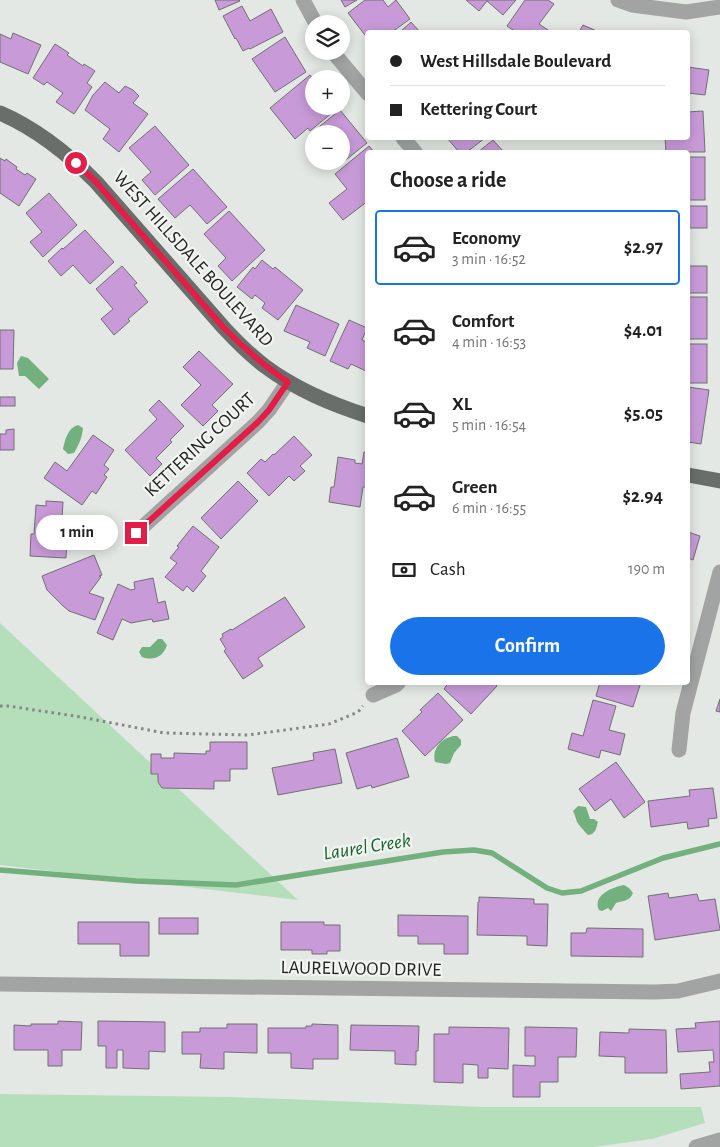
<!DOCTYPE html>
<meta charset="utf-8">
<style>
body{margin:0;font-family:"Alegreya Sans",sans-serif;background:#f6f6f6;color:#222;height:100vh;display:flex;flex-direction:column;font-size:19px;white-space:nowrap}
*{box-sizing:border-box;margin:0}
p{font-size:16px;color:#767676}
.icon{flex:none;width:28px;height:28px;fill:none;stroke:currentColor;stroke-width:2;stroke-linecap:round;stroke-linejoin:round}
.map{position:relative;flex:1;overflow:hidden}
.panel{position:absolute;left:365px;top:150px;width:325px;height:535px;display:flex;flex-direction:column;background:#fff;border-radius:5px;box-shadow:0 2px 12px #0003}
.panel>*{flex:none}
.hud{position:absolute;left:365px;top:30px;width:325px;height:110px;border-radius:5px;box-shadow:0 2px 12px #0003;display:grid;align-content:center;height:110px;padding:0 25px;background:#fff}
.tools{position:absolute;left:305px;top:15px;display:grid;gap:10px}
.tools a{display:grid;place-items:center;width:45px;height:45px;border-radius:50%;background:#fff;box-shadow:0 2px 12px #0003;font-size:25px}
.end{position:absolute;width:22px;height:22px;margin:-11px;border:6px solid #e11d48;background:#fff;box-shadow:0 0 0 2px #fff}
.from{border-radius:50%}
.bubble{position:absolute;height:35px;border-radius:18px;background:#fff;box-shadow:0 2px 12px #0003;font-size:16px;font-weight:600;line-height:35px;text-align:center}
.hud b{display:flex;align-items:center;gap:18px;height:48px;font-size:19px}
.hud b+b{border-top:1px solid #e0e0e0}
.hud i{width:12px;height:12px;background:#222}
ul{padding:0;list-style:none}
li{display:flex;align-items:center;gap:15px;height:75px;margin:0 10px 8px;padding:0 15px;border:2px solid transparent;border-radius:5px}
li div{flex:1}
li b{display:block;font-size:19px}
li em{font-style:normal;font-weight:600}
li.selected{border-color:#1a73e8}
li>.icon{width:45px;height:45px;stroke-width:1.5}
h2{padding:0 25px;font-size:22px;line-height:60px}
.pay{display:flex;align-items:center;gap:12px;height:55px;padding:0 25px;font-size:19px}
.pay p{margin-inline-start:auto}
.button{display:flex;gap:10px;margin-top:auto;padding:10px 25px}
.button a{flex:1;height:58px;border-radius:30px;background:#1a73e8;color:#fff;font-size:20px;font-weight:600;line-height:58px;text-align:center}
.map>svg:first-child{display:block}
</style>
<div class="map">
<svg width="720" height="1147" viewBox="0 0 720 1147">
<rect width="100%" height="100%" fill="#e3e8e4"/>
<!-- green -->
<g fill="#b5dfbb">
<polygon points="0,623 298,900 0,865"/>
<polygon points="0,1094 232,1097 485,1107 701,1107 705,1123 652,1139 593,1147 0,1147"/>
</g>
<!-- water -->
<g fill="#72b07d">
<polygon points="21,356 28,358 49,379 39,389 25,376 19,376 17,363"/>
<path d="M 78,425 L 83,428 C 82,438 79,444 74,453 L 68,454 L 63,449 C 65,439 68,428 78,425 Z"/>
<path d="M 158,639 L 162,639 L 167,645 C 163,657 154,661 142,657 L 139,652 L 142,647 L 150,647 Z"/>
<path d="M 453,736 L 457,736 L 461,740 L 461,745 L 454,753 L 450,763 L 446,764 L 435,762 C 432,748 441,739 453,736 Z"/>
<path d="M 578,806 L 586,807 L 590,819 L 594,819 L 598,822 C 596,828 596,834 588,835 C 585,832 579,825 577,822 C 576,819 575,815 573,811 Z"/>
<path d="M 624,885 L 629,888 L 633,893 C 629,902 624,900 616,903 L 611,911 L 608,908 L 602,911 L 599,910 C 592,895 613,887 624,885 Z"/>
</g>
<g fill="none" stroke-linecap="round" stroke-linejoin="round">
<!-- stream -->
<polyline stroke="#72b07d" stroke-width="5.5" points="0,870 136,881 236,885 443,852 474,850 492,853 547,888 562,893 581,891 663,858 720,844"/>
</g>
<!-- building -->
<g fill="#c89bd8" stroke="#726f73">
<polygon points="215,0 239,0 240,1 219,10"/>
<polygon points="341,0 357,0 345,7"/>
<polygon points="365,0 383,0 388,7 396,0 410,19 392,32 368,32 368,39 348,13"/>
<polygon points="466,0 516,0 503,15 487,1 479,11"/>
<polygon points="525,0 548,0 554,4 539,24 551,32 516,32 507,26"/>
<polygon points="242,6 250,21 271,9 283,32 250,49 249,48 243,51 236,38 235,39 223,16"/>
<polygon points="411,22 420,32 400,32"/>
<polygon points="583,25 599,32 579,32"/>
<polygon points="13,33 41,45 28,74 0,62 0,34 11,39"/>
<polygon points="285,37 306,72 275,92 252,59"/>
<polygon points="55,44 69,53 67,55 83,66 84,64 95,71 87,83 92,87 74,114 56,102 63,93 47,82 44,85 33,78"/>
<polygon points="688,67 709,70 705,95 688,93"/>
<polygon points="310,75 314,80 314,106 336,106 338,108 310,131 308,128 295,139 270,108"/>
<polygon points="105,82 119,93 125,86 133,90 139,96 133,103 148,114 119,152 103,139 110,129 85,110 93,95"/>
<polygon points="340,110 367,143 337,167 332,161 341,161 341,134 314,134 314,139 310,134"/>
<polygon points="703,111 705,152 666,152 665,138 688,138 688,112"/>
<polygon points="155,126 189,165 155,195 142,180 151,172 129,148"/>
<polygon points="447,138 485,138 467,152 459,152"/>
<polygon points="493,140 504,152 505,151 506,152 478,152"/>
<polygon points="369,146 374,152 368,152 368,179 366,180 368,182 368,201 343,220 329,203 347,189 335,174"/>
<rect x="688" y="157" width="17" height="43"/>
<polygon points="0,158 5,161 6,159 17,167 16,169 25,175 27,173 36,179 19,206 0,193"/>
<polygon points="193,169 227,207 207,224 190,205 175,218 158,199"/>
<polygon points="49,193 77,225 43,257 30,242 42,232 26,213"/>
<rect x="688" y="206" width="19" height="22"/>
<polygon points="229,211 265,250 232,281 218,266 226,258 204,234"/>
<polygon points="85,230 114,262 90,284 73,265 61,276 48,261 62,248 63,249"/>
<polygon points="262,260 273,269 275,267 303,290 278,320 262,308 265,303 255,295 252,299 237,287 253,267 255,269"/>
<polygon points="122,266 137,283 134,285 148,302 128,319 130,321 114,335 101,319 113,309 96,289"/>
<rect x="688" y="266" width="19" height="27"/>
<rect x="688" y="297" width="19" height="42"/>
<polygon points="296,305 339,324 325,356 307,348 310,342 284,331"/>
<polygon points="349,320 367,328 362,340 368,343 368,372 351,364 348,369 330,361"/>
<polygon points="0,330 14,330 13,369 0,369"/>
<rect x="688" y="344" width="19" height="39"/>
<polygon points="199,351 233,384 212,405 218,411 203,426 181,405 201,385 183,367"/>
<polygon points="688,387 709,390 701,444 688,442"/>
<rect x="0" y="397" width="15" height="9"/>
<polygon points="159,400 184,426 170,440 172,442 156,458 162,464 150,476 125,450 157,419 149,410"/>
<polygon points="14,429 14,450 0,450 0,434 6,434 6,430"/>
<polygon points="93,435 114,450 104,465 109,469 104,475 107,477 96,494 92,491 82,505 44,478 55,462 67,471"/>
<polygon points="294,436 312,455 300,466 305,471 294,481 289,476 269,496 247,473 261,459 265,462 273,454 274,455"/>
<polygon points="364,452 368,453 368,487 363,487 360,507 329,502 331,487 334,487 338,457 355,460 355,463 362,464"/>
<polygon points="238,481 258,501 221,539 201,518"/>
<polygon points="46,501 63,502 61,535 67,536 66,558 30,556 31,534 34,534 36,505 46,506"/>
<polygon points="193,526 219,547 201,571 206,576 193,592 187,586 183,591 165,577 177,563 170,558 179,547 177,546"/>
<polygon points="688,532 700,536 693,560 688,558"/>
<polygon points="94,555 102,575 99,576 101,577 89,593 104,598 95,620 69,611 62,605 47,590 42,576"/>
<polygon points="153,578 158,603 165,601 169,619 153,622 152,619 131,623 122,619 113,640 97,633 118,584 131,590 135,589 134,582"/>
<polygon points="285,597 305,627 258,658 263,666 243,679 224,651 226,649 220,639 223,637 222,634 231,629 232,630"/>
<polygon points="449,682 494,682 497,686 471,714 444,689"/>
<polygon points="600,682 641,682 633,707 596,696"/>
<polygon points="438,693 463,720 425,756 402,731 422,712 420,710"/>
<polygon points="720,699 720,712 716,711"/>
<polygon points="593,700 616,706 609,730 625,734 620,755 601,750 599,758 568,749 572,733 583,736"/>
<polygon points="397,738 409,777 372,788 371,785 357,789 346,753"/>
<polygon points="210,742 247,742 247,769 230,769 230,781 214,781 214,789 162,788 158,782 158,774 151,774 151,754 161,754 161,758 174,758 174,753 206,754 206,751 210,751"/>
<polygon points="335,749 342,783 278,795 272,768 314,760 313,753"/>
<polygon points="616,762 645,802 624,818 611,799 595,811 579,789"/>
<polygon points="713,788 717,818 708,819 709,826 688,829 687,822 651,827 648,801 690,796 689,790"/>
<polygon points="668,893 669,898 697,894 699,901 715,899 720,930 655,940 648,896"/>
<polygon points="479,897 534,899 534,904 548,904 547,946 527,945 527,936 477,935 478,902 479,902"/>
<polygon points="398,915 468,916 468,954 444,954 444,944 418,944 418,936 398,936"/>
<rect x="159" y="918" width="39" height="16"/>
<polygon points="78,922 149,922 149,956 120,956 120,944 78,944"/>
<polygon points="281,922 324,922 324,925 340,925 340,951 327,951 327,954 312,954 312,950 281,950"/>
<polygon points="587,928 643,929 643,957 571,956 571,933 586,933"/>
<polygon points="58,1021 82,1022 81,1050 62,1050 62,1066 48,1066 48,1050 14,1050 14,1025 31,1026 31,1024 58,1024"/>
<polygon points="98,1021 165,1022 165,1052 149,1051 149,1069 123,1068 123,1050 117,1050 117,1068 106,1068 106,1046 98,1046"/>
<polygon points="720,1021 720,1086 681,1089 680,1074 710,1072 709,1062 714,1062 713,1050 678,1052 676,1029 696,1028 695,1023"/>
<polygon points="227,1024 257,1024 257,1053 224,1052 224,1069 200,1068 201,1054 182,1054 182,1032 200,1032 200,1028 227,1028"/>
<polygon points="312,1024 338,1025 338,1059 313,1059 313,1069 291,1068 291,1053 268,1053 268,1028 306,1028 306,1026 312,1026"/>
<polygon points="351,1025 419,1026 418,1051 416,1051 416,1065 395,1064 395,1051 350,1050"/>
<polygon points="449,1027 509,1028 508,1069 488,1068 488,1078 478,1078 478,1065 463,1064 463,1083 434,1082 434,1034 449,1034"/>
<polygon points="525,1027 577,1028 576,1057 558,1057 558,1082 540,1082 540,1097 513,1097 513,1065 535,1066 535,1056 525,1056"/>
<polygon points="629,1029 666,1030 667,1073 625,1073 625,1057 599,1056 600,1032 629,1033"/>
</g>
<g fill="none" stroke-linecap="round" stroke-linejoin="round">
<!-- path -->
<polyline stroke="#848784" stroke-width="3" stroke-dasharray="2.5 4" stroke-linecap="butt" points="0,706 8,706 81,717 164,733 248,735 329,724 358,712 363,706"/>
<!-- minor -->
<g stroke="#a2a4a3" stroke-width="15">
<polyline points="303,0 316,24"/>
<polyline points="618,0 632,5 686,12 720,7"/>
<polyline points="332,51 368,94"/>
<polyline points="403,138 415,152"/>
<polyline points="136,533 258,422 269,410 288,382"/>
<polyline points="373,695 396,685 399,682"/>
<polyline points="679,750 683,713 720,572"/>
<polyline points="0,984 655,992 678,991 720,981"/>
<polyline points="696,1147 720,1140"/>
</g>
<!-- major -->
<g stroke="#6a6e6a" stroke-width="15">
<path d="M 0,113 C 37,129 68,154 96,182 L 224,328 C 237,342 251,356 266,367 C 297,390 331,404 368,416"/>
<polyline points="688,475 720,481"/>
</g>
</g>
<g fill="none" stroke-linecap="round" stroke-linejoin="round">
<!-- route -->
<path stroke="#e11d48" stroke-width="6" d="M 76,163 L 96,182 L 224,328 C 244,348 264,366 288,382 L 269,410 L 258,422 L 136,533"/>
</g>
<g text-anchor="middle" dominant-baseline="central" stroke-width="4.5" stroke-linejoin="round" paint-order="stroke">
<!-- street labels -->
<g font-size="19" fill="#222322" stroke="#f0f5f1">
<text transform="translate(193 259) rotate(48)">WEST HILLSDALE BOULEVARD</text>
<text transform="translate(200 445) rotate(-43)">KETTERING COURT</text>
<text transform="translate(361 969) rotate(1)">LAURELWOOD DRIVE</text>
</g>
<!-- water labels -->
<g font-size="20" font-style="italic" fill="#1d602f" stroke="#f0f5f1">
<text transform="translate(367 847) rotate(-9)">Laurel Creek</text>
</g>
</g>
</svg>
<div class="tools">
<a><svg class="icon" aria-label="layers" viewBox="0 0 24 24"><path d="M12 4l9 5-9 5-9-5zM3 14l9 5 9-5"/></svg></a>
<a>+</a>
<a>−</a>
</div>
<i class="end from" style="left:76px;top:163px"></i>
<i class="end" style="left:136px;top:533px"></i>
<div class="bubble" style="left:36px;top:515px;width:82px">1 min</div>
<div class="hud">
<b><i class="from"></i>West Hillsdale Boulevard</b>
<b><i></i>Kettering Court</b>
</div>
<section class="panel">
<h2>Choose a ride</h2>
<ul>
<li class="selected"><svg class="icon" aria-label="car" viewBox="0 0 24 24"><path d="M5 17H2v-5l4-1 3-4h7l3 4 3 1v5h-3M9 17h6M6 11h13"/><circle cx="7" cy="17" r="2"/><circle cx="17" cy="17" r="2"/></svg><div><b>Economy</b><p>3 min · 16:52</p></div><em>$2.97</em></li>
<li><svg class="icon" aria-label="car" viewBox="0 0 24 24"><path d="M5 17H2v-5l4-1 3-4h7l3 4 3 1v5h-3M9 17h6M6 11h13"/><circle cx="7" cy="17" r="2"/><circle cx="17" cy="17" r="2"/></svg><div><b>Comfort</b><p>4 min · 16:53</p></div><em>$4.01</em></li>
<li><svg class="icon" aria-label="car" viewBox="0 0 24 24"><path d="M5 17H2v-5l4-1 3-4h7l3 4 3 1v5h-3M9 17h6M6 11h13"/><circle cx="7" cy="17" r="2"/><circle cx="17" cy="17" r="2"/></svg><div><b>XL</b><p>5 min · 16:54</p></div><em>$5.05</em></li>
<li><svg class="icon" aria-label="car" viewBox="0 0 24 24"><path d="M5 17H2v-5l4-1 3-4h7l3 4 3 1v5h-3M9 17h6M6 11h13"/><circle cx="7" cy="17" r="2"/><circle cx="17" cy="17" r="2"/></svg><div><b>Green</b><p>6 min · 16:55</p></div><em>$2.94</em></li>
</ul>
<div class="pay"><svg class="icon" aria-label="cash" viewBox="0 0 24 24"><path d="M3 7h18v10H3z"/><circle cx="12" cy="12" r="2"/></svg>Cash<p>190 m</p></div>
<div class="button"><a>Confirm</a></div>
</section>
</div>
